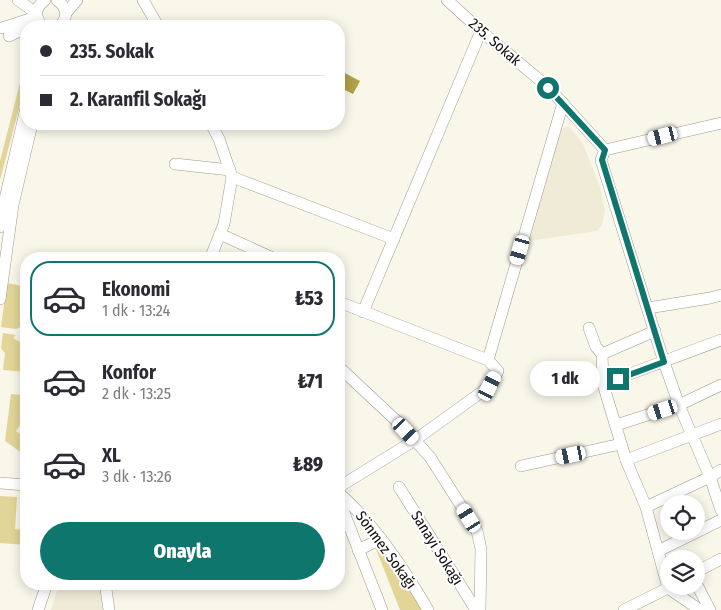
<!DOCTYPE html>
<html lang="tr">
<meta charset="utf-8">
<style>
body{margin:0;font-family:"Fira Sans Condensed",sans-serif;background:#f2f2f3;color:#2b2b33;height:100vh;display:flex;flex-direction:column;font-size:19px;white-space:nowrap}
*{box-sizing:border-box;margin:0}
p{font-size:16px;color:#7c7c81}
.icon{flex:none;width:28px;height:28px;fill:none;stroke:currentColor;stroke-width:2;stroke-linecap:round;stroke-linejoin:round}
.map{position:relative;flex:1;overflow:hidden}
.panel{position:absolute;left:20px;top:252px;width:325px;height:338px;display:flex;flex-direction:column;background:#fff;border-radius:20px;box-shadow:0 2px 12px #0003}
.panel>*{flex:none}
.top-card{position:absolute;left:20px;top:20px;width:325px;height:110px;border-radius:20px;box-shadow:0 2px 12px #0003;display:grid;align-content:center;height:110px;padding:0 20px;background:#fff}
.controls{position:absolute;left:660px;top:495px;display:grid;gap:10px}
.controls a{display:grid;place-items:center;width:45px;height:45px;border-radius:50%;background:#fff;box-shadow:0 2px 12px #0003;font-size:25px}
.end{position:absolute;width:22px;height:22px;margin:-11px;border:6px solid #0f766e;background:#fff;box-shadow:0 0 0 2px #fff}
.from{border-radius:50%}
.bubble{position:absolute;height:35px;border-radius:18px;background:#fff;box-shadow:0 2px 12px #0003;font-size:16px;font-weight:800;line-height:35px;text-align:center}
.car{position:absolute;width:15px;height:30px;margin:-15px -8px;border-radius:6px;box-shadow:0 0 4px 1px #0007;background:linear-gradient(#fff 24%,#345 0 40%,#fff 0 76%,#345 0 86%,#fff 0)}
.top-card b{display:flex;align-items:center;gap:18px;height:48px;font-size:19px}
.top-card b+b{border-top:1px solid #e1e1e2}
.top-card i{width:12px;height:12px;background:#2b2b33}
ul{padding:9px 0 0;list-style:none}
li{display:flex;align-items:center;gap:15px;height:75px;margin:0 10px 8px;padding:0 10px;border:2px solid transparent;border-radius:20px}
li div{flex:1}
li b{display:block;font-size:19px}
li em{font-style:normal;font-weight:800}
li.selected{border-color:#0f766e}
li>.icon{width:45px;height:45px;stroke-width:1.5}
.cta{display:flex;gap:10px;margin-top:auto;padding:10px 20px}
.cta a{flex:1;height:58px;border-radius:30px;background:#0f766e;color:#fff;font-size:20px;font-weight:800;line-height:58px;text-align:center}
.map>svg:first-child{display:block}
</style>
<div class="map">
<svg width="721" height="610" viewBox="0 0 721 610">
<rect width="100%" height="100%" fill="#f9f7ea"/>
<!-- built -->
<g fill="#efebd7">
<polygon points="569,126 583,144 600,187 605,210 602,225 597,231 528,241 559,130"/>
<polygon points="59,584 103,584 102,606 105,610 51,610"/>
</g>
<!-- green -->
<g fill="#e2d597">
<polygon points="26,35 26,82 0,180 0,161 24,67 20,66"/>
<polygon points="7,283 22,286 26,284 26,330 20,327 16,329 1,327"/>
<polygon points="3,333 16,335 13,338 25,345 23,348 26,350 26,372 3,370 5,353 1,348"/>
<polygon points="11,394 23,395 24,399 26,401 26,418 16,431 26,439 26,456 5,441"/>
<polygon points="0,496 17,497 15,529 26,530 26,545 0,543"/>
<polygon points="385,546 425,610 400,610 376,549"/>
</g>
<!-- water -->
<polygon fill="#b3a147" points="339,70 360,81 353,94 339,87"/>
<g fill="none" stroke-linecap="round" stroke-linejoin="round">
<defs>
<g id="minor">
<polyline points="18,0 36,13"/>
<path d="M 57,0 C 67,7 69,18 59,26"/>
<polyline points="143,0 158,26"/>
<polyline points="447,0 481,31 548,87 605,150 721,123"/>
<polyline points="66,13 77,0"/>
<path d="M 43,26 C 34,18 35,7 45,0"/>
<polyline points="2,28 36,17"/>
<polyline points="9,36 26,28"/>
<polyline points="605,150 601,160 664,362 679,405 710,477 721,510"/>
<polyline points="175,164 230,170"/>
<polyline points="232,177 394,239"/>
<polyline points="0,227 5,199 26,108"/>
<polyline points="220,234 275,259"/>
<polyline points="210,259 224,224 232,177 219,139 211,124"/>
<polyline points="0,299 13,205 32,124"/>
<polyline points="339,302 488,360 563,103"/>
<polyline points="648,308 710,298 721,295"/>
<polyline points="363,312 481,31"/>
<polyline points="589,328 596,347 602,354 603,384 626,460 646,507 668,588 700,610"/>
<polyline points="602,354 655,331"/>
<polyline points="339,367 402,426 430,457 477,531 481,549 480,610"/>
<polyline points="603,384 721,340"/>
<polyline points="616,425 679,405 721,385"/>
<polyline points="626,460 721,424"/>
<polyline points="521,466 621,444"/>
<polyline points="0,483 26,485"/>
<polyline points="339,487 415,440 490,386 498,371 488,360"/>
<polyline points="399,487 476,610"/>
<path d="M 339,493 C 373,523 405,570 428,610"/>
<polyline points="339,500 382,610"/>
<polyline points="646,507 710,477 721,470"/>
<polyline points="358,550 381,539"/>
<polyline points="658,551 721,520"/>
<polyline points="696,572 721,559"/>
<polyline points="696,583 710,610"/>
<polyline points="108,584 106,589 109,610"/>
<polyline points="38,610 47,584"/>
<polyline points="624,610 672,586"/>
</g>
</defs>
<!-- minor casing -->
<use href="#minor" stroke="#9d9b8f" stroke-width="12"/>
<!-- minor -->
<use href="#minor" stroke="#fff" stroke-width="11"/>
</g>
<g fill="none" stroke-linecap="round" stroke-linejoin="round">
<!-- route -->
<polyline stroke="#0f766e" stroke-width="6" points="548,88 605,150 602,160 664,362 618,379"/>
</g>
<g text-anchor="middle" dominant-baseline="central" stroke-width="4" stroke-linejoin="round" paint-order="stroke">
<!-- street labels -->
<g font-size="15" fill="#0e0d09" stroke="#fff">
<text transform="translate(495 42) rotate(41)">235. Sokak</text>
<text transform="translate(437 548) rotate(58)">Sanayi Sokağı</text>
<text transform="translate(386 550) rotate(54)">Sönmez Sokağı</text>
</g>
</g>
</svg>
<div class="controls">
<a><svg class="icon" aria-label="locate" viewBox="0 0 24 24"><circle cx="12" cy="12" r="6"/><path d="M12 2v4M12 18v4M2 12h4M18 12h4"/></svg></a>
<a><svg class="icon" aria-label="layers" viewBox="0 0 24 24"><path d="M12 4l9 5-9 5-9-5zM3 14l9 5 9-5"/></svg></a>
</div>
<i class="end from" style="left:548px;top:88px"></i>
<i class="end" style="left:618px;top:379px"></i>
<div class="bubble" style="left:530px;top:361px;width:70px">1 dk</div>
<i class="car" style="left:663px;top:136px;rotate:256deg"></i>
<i class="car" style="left:520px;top:250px;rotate:196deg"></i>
<i class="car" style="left:490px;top:386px;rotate:27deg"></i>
<i class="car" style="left:663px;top:410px;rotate:252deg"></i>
<i class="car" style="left:406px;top:431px;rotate:137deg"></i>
<i class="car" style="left:571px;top:455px;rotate:258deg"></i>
<i class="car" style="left:469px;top:518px;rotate:328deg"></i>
<div class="top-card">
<b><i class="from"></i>235. Sokak</b>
<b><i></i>2. Karanfil Sokağı</b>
</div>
<section class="panel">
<ul>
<li class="selected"><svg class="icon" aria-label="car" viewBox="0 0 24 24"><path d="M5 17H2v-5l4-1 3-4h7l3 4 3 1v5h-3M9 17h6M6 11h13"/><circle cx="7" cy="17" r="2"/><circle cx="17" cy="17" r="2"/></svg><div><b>Ekonomi</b><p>1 dk · 13:24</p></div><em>₺53</em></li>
<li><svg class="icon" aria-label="car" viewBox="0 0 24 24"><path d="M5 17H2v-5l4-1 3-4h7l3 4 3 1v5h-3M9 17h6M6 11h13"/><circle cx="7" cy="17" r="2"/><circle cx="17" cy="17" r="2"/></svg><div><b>Konfor</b><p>2 dk · 13:25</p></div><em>₺71</em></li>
<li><svg class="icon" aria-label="car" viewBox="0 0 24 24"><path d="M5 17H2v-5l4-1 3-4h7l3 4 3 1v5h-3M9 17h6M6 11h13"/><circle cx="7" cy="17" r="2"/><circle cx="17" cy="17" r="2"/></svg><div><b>XL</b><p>3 dk · 13:26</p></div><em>₺89</em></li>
</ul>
<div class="cta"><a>Onayla</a></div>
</section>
</div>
